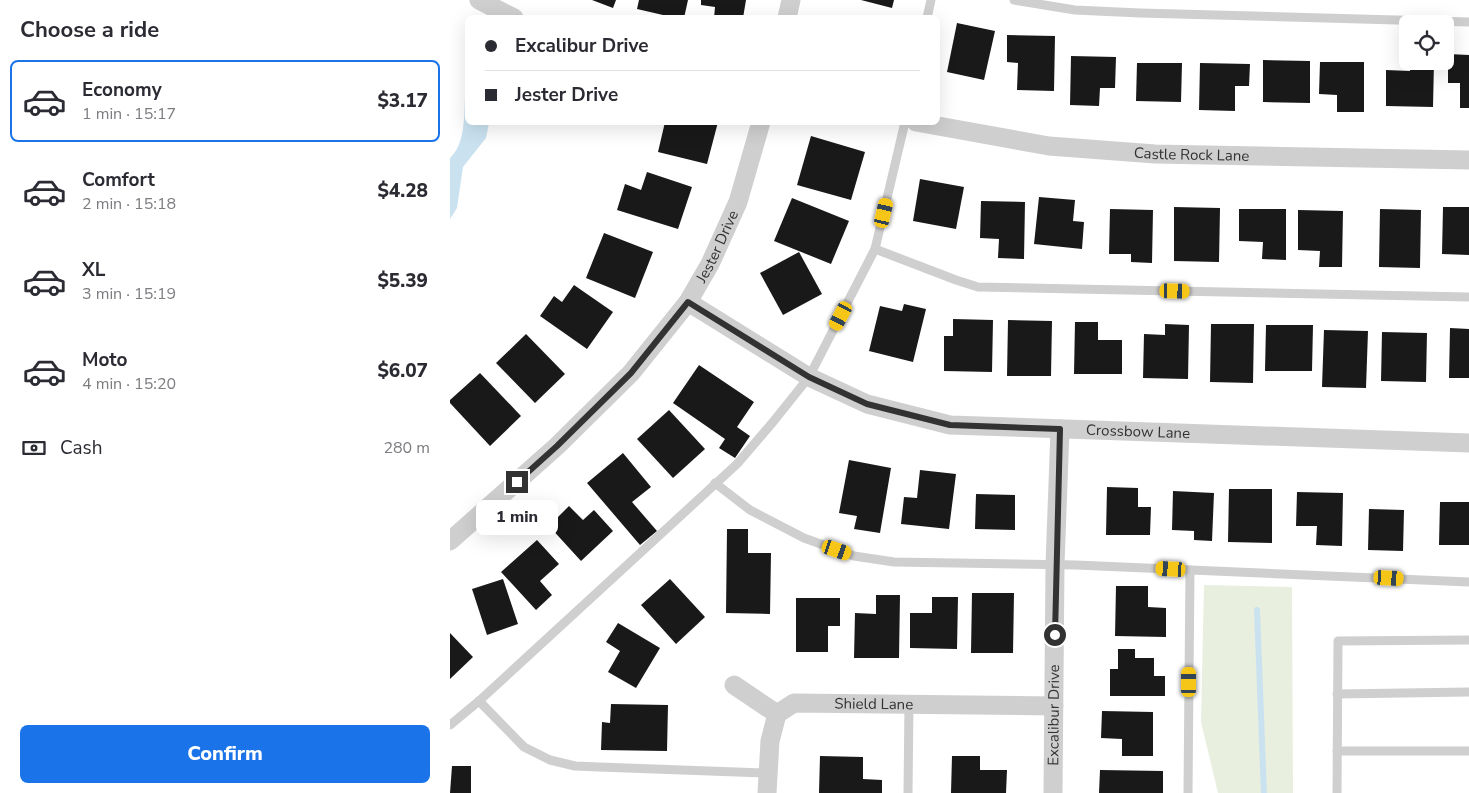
<!DOCTYPE html>
<meta charset="utf-8">
<style>
body{margin:0;font-family:"Nunito Sans",sans-serif;background:#f2f2f3;color:#2b2b33;height:100vh;display:flex;flex-direction:column;font-size:19px;white-space:nowrap}
*{box-sizing:border-box;margin:0}
p{font-size:16px;color:#7c7c81}
.icon{flex:none;width:28px;height:28px;fill:none;stroke:currentColor;stroke-width:2;stroke-linecap:round;stroke-linejoin:round}
.map{position:relative;flex:1;overflow:hidden}
.details{display:flex;flex-direction:column;background:#fff;width:450px}
.details>*{flex:none}
.guide{position:absolute;left:15px;top:15px;width:475px;height:110px;border-radius:8px;box-shadow:0 5px 20px #0002;display:grid;align-content:center;height:110px;padding:0 20px;background:#fff}
.fabs{position:absolute;left:949px;top:15px;display:grid;gap:10px}
.fabs a{display:grid;place-items:center;width:55px;height:55px;border-radius:8px;background:#fff;box-shadow:0 5px 20px #0002;font-size:25px}
.end{position:absolute;width:22px;height:22px;margin:-11px;border:6px solid #323232;background:#fff;box-shadow:0 0 0 2px #fff}
.from{border-radius:50%}
.bubble{position:absolute;height:35px;border-radius:8px;background:#fff;box-shadow:0 5px 20px #0002;font-size:16px;font-weight:800;line-height:35px;text-align:center}
.car{position:absolute;width:15px;height:30px;margin:-15px -8px;border-radius:6px;box-shadow:0 0 4px 1px #0007;background:linear-gradient(#f5c518 24%,#345 0 40%,#f5c518 0 76%,#345 0 86%,#f5c518 0)}
.guide b{display:flex;align-items:center;gap:18px;height:48px;font-size:19px}
.guide b+b{border-top:1px solid #e1e1e2}
.guide i{width:12px;height:12px;background:#2b2b33}
ul{padding:0;list-style:none}
li{display:flex;align-items:center;gap:15px;height:82px;margin:0 10px 8px;padding:0 10px;border:2px solid transparent;border-radius:8px}
li div{flex:1}
li b{display:block;font-size:19px}
li em{font-style:normal;font-weight:800}
li.current{border-color:#1a73e8}
li>.icon{width:45px;height:45px;stroke-width:1.5}
h2{padding:0 20px;font-size:22px;line-height:60px}
.pay{display:flex;align-items:center;gap:12px;height:55px;padding:0 20px;font-size:19px}
.pay p{margin-inline-start:auto}
.primary-button{display:flex;gap:10px;margin-top:auto;padding:10px 20px}
.primary-button a{flex:1;height:58px;border-radius:8px;background:#1a73e8;color:#fff;font-size:20px;font-weight:800;line-height:58px;text-align:center}
main{display:flex;flex:1;min-height:0}
.map>svg:first-child{display:block}
</style>
<main>
<section class="details">
<h2>Choose a ride</h2>
<ul>
<li class="current"><svg class="icon" aria-label="car" viewBox="0 0 24 24"><path d="M5 17H2v-5l4-1 3-4h7l3 4 3 1v5h-3M9 17h6M6 11h13"/><circle cx="7" cy="17" r="2"/><circle cx="17" cy="17" r="2"/></svg><div><b>Economy</b><p>1 min · 15:17</p></div><em>$3.17</em></li>
<li><svg class="icon" aria-label="car" viewBox="0 0 24 24"><path d="M5 17H2v-5l4-1 3-4h7l3 4 3 1v5h-3M9 17h6M6 11h13"/><circle cx="7" cy="17" r="2"/><circle cx="17" cy="17" r="2"/></svg><div><b>Comfort</b><p>2 min · 15:18</p></div><em>$4.28</em></li>
<li><svg class="icon" aria-label="car" viewBox="0 0 24 24"><path d="M5 17H2v-5l4-1 3-4h7l3 4 3 1v5h-3M9 17h6M6 11h13"/><circle cx="7" cy="17" r="2"/><circle cx="17" cy="17" r="2"/></svg><div><b>XL</b><p>3 min · 15:19</p></div><em>$5.39</em></li>
<li><svg class="icon" aria-label="car" viewBox="0 0 24 24"><path d="M5 17H2v-5l4-1 3-4h7l3 4 3 1v5h-3M9 17h6M6 11h13"/><circle cx="7" cy="17" r="2"/><circle cx="17" cy="17" r="2"/></svg><div><b>Moto</b><p>4 min · 15:20</p></div><em>$6.07</em></li>
</ul>
<div class="pay"><svg class="icon" aria-label="cash" viewBox="0 0 24 24"><path d="M3 7h18v10H3z"/><circle cx="12" cy="12" r="2"/></svg>Cash<p>280 m</p></div>
<div class="primary-button"><a>Confirm</a></div>
</section>
<div class="map">
<svg width="1019" height="793" viewBox="0 0 1019 793">
<rect width="100%" height="100%" fill="#fff"/>
<!-- green -->
<polygon fill="#e8efdf" points="754,585 842,587 843,793 768,793 751,722"/>
<!-- water -->
<path fill="#cae2f0" d="M 17,74 L 18,122 L 39,123 L 36,138 L 13,167 L 7,208 L 0,219 L 0,158 C 20,140 12,98 17,74 Z"/>
<g fill="none" stroke-linecap="round" stroke-linejoin="round">
<!-- stream -->
<polyline stroke="#cae2f0" stroke-width="6" points="807,610 814,793"/>
</g>
<!-- building -->
<g fill="#191919">
<polygon points="142,0 166,0 163,8"/>
<polygon points="189,0 238,0 234,18 226,18 187,9"/>
<polygon points="251,0 296,0 293,18 264,18 265,7 251,5"/>
<polygon points="411,0 444,0 442,8"/>
<polygon points="507,23 545,31 534,80 497,72"/>
<polygon points="557,35 605,36 604,91 567,90 568,63 557,62"/>
<polygon points="998,54 1019,55 1019,108 1010,108 1010,83 998,83"/>
<polygon points="621,56 666,57 665,88 650,88 649,106 620,105"/>
<polygon points="813,60 860,61 860,103 813,102"/>
<polygon points="961,61 984,61 983,107 936,106 936,70 960,71"/>
<polygon points="870,62 914,62 914,112 887,112 887,95 869,94"/>
<polygon points="687,63 732,63 731,102 686,101"/>
<polygon points="750,63 800,64 799,86 785,86 785,111 749,110"/>
<polygon points="215,122 268,122 257,164 208,152"/>
<polygon points="361,136 415,152 401,200 347,185"/>
<polygon points="197,172 242,187 228,229 167,210 175,184 191,190"/>
<polygon points="470,179 514,187 506,229 463,221"/>
<polygon points="589,197 625,200 623,221 634,222 632,249 584,244"/>
<polygon points="342,198 399,221 381,264 324,241"/>
<polygon points="531,201 575,202 574,259 548,258 549,239 530,238"/>
<polygon points="724,207 770,208 769,262 724,261"/>
<polygon points="993,207 1019,207 1019,255 992,254"/>
<polygon points="660,209 703,210 702,263 681,262 681,254 659,254"/>
<polygon points="789,209 836,209 836,260 812,259 813,242 789,241"/>
<polygon points="930,209 971,210 970,268 929,267"/>
<polygon points="848,210 893,211 892,267 869,267 870,251 848,250"/>
<polygon points="154,233 203,252 185,298 136,278"/>
<polygon points="349,252 372,294 333,315 310,273"/>
<polygon points="124,285 163,312 137,349 90,316 104,296 112,302"/>
<polygon points="454,304 476,309 463,362 419,351 430,306 452,311"/>
<polygon points="503,319 543,320 542,372 494,371 494,336 503,336"/>
<polygon points="558,320 602,321 601,376 557,376"/>
<polygon points="625,322 648,322 648,340 672,340 672,374 624,374"/>
<polygon points="715,324 739,325 738,379 693,378 694,334 715,335"/>
<polygon points="761,324 804,324 803,383 760,382"/>
<polygon points="816,325 863,325 862,371 815,371"/>
<polygon points="1000,328 1019,329 1019,378 999,378"/>
<polygon points="874,330 918,331 916,388 872,387"/>
<polygon points="932,332 977,333 976,382 931,381"/>
<polygon points="76,334 115,374 85,403 46,363"/>
<polygon points="249,365 304,402 287,427 300,436 285,458 269,448 275,439 223,403"/>
<polygon points="30,373 71,416 40,446 0,403 0,400"/>
<polygon points="219,410 255,449 223,478 187,439"/>
<polygon points="173,453 201,487 182,502 207,531 190,545 137,483"/>
<polygon points="399,460 441,468 430,533 404,529 407,516 389,513"/>
<polygon points="470,470 506,474 499,529 451,524 454,497 467,498"/>
<polygon points="657,487 688,488 688,507 701,507 700,535 656,535"/>
<polygon points="779,489 822,489 822,543 778,542"/>
<polygon points="723,491 764,493 762,541 744,540 744,531 722,530"/>
<polygon points="847,492 893,493 892,546 866,545 867,526 846,526"/>
<polygon points="526,494 565,495 565,530 525,529"/>
<polygon points="990,502 1019,502 1019,545 989,545"/>
<polygon points="119,506 133,520 144,510 163,531 131,561 99,526"/>
<polygon points="919,509 954,510 953,551 918,550"/>
<polygon points="277,529 298,529 298,553 321,553 320,614 276,613"/>
<polygon points="87,540 109,564 90,581 102,595 86,610 51,572"/>
<polygon points="53,579 68,624 37,635 22,589"/>
<polygon points="220,579 255,617 226,644 191,605"/>
<polygon points="666,586 698,586 698,607 716,608 716,637 665,636"/>
<polygon points="522,593 564,593 563,653 521,653"/>
<polygon points="426,595 450,595 449,658 404,658 405,613 426,614"/>
<polygon points="482,597 508,597 507,649 460,648 460,613 482,613"/>
<polygon points="346,598 390,598 390,626 378,626 378,652 346,652"/>
<polygon points="168,623 210,648 186,688 158,672 170,651 156,642"/>
<polygon points="0,633 23,657 0,679"/>
<polygon points="668,649 685,649 685,658 704,658 704,676 715,676 715,696 660,696 660,669 668,669"/>
<polygon points="161,704 218,705 217,751 151,750 152,722 160,723"/>
<polygon points="652,711 703,712 703,756 672,756 672,739 651,738"/>
<polygon points="370,756 413,757 413,779 432,780 432,793 369,793"/>
<polygon points="502,756 530,756 530,770 557,770 556,793 501,793"/>
<polygon points="2,766 21,766 21,793 0,793"/>
<polygon points="650,770 713,771 713,793 649,793"/>
</g>
<g fill="none" stroke-linecap="round" stroke-linejoin="round">
<!-- service -->
<g stroke="#cfcfcf" stroke-width="9">
<polyline points="564,0 625,10 690,13 1019,22"/>
<polyline points="477,18 481,0"/>
<polyline points="425,249 506,280 528,287 1019,297"/>
<polyline points="265,483 300,510 354,538 404,556 444,562 626,565 1019,582"/>
<polyline points="887,694 1019,692"/>
<polyline points="29,701 74,747 100,760 125,766 149,767 317,773"/>
<polyline points="0,725 29,701 287,464 323,422 359,377 425,249 455,122"/>
<polyline points="887,751 1019,751"/>
<polyline points="458,793 459,704"/>
<polyline points="738,793 740,570"/>
<polyline points="887,793 888,641 1019,640"/>
</g>
<!-- minor -->
<g stroke="#cfcfcf" stroke-width="19">
<polyline points="29,0 64,18"/>
<polyline points="337,18 341,0"/>
<path id="s1" d="M 466,122 L 599,146 L 705,154 L 1019,160"/>
<path id="s2" d="M 238,302 L 359,377 L 417,404 L 500,425 L 1019,443"/>
<path id="s3" d="M 0,541 L 107,446 L 181,373 L 238,302 L 260,264 L 288,202 L 311,122"/>
<polyline points="284,685 327,714"/>
<path id="s4" d="M 317,793 L 320,741 L 327,714 L 344,703 L 604,706"/>
<path id="s5" d="M 603,793 L 605,565 L 610,429"/>
</g>
</g>
<g fill="none" stroke-linecap="round" stroke-linejoin="round">
<!-- route -->
<polyline stroke="#323232" stroke-width="6" points="67,482 107,446 181,373 238,302 359,377 417,404 500,425 610,429 605,635"/>
</g>
<g text-anchor="middle" dominant-baseline="central" stroke-width="5" stroke-linejoin="round" paint-order="stroke">
<!-- street labels -->
<g font-size="15" fill="#323232" stroke="#fff">
<text stroke="none"><textPath href="#s1" startOffset="278">Castle Rock Lane</textPath></text>
<text stroke="none"><textPath href="#s3" startOffset="401">Jester Drive</textPath></text>
<text stroke="none"><textPath href="#s2" startOffset="480">Crossbow Lane</textPath></text>
<text stroke="none"><textPath href="#s4" startOffset="180">Shield Lane</textPath></text>
<text stroke="none"><textPath href="#s5" startOffset="78">Excalibur Drive</textPath></text>
</g>
</g>
</svg>
<div class="fabs">
<a><svg class="icon" aria-label="locate" viewBox="0 0 24 24"><circle cx="12" cy="12" r="6"/><path d="M12 2v4M12 18v4M2 12h4M18 12h4"/></svg></a>
</div>
<i class="end from" style="left:605px;top:635px"></i>
<i class="end" style="left:67px;top:482px"></i>
<div class="bubble" style="left:26px;top:500px;width:82px">1 min</div>
<i class="car" style="left:434px;top:213px;rotate:13deg"></i>
<i class="car" style="left:725px;top:291px;rotate:91deg"></i>
<i class="car" style="left:391px;top:316px;rotate:208deg"></i>
<i class="car" style="left:387px;top:550px;rotate:109deg"></i>
<i class="car" style="left:721px;top:569px;rotate:273deg"></i>
<i class="car" style="left:939px;top:578px;rotate:93deg"></i>
<i class="car" style="left:739px;top:682px;rotate:0deg"></i>
<div class="guide">
<b><i class="from"></i>Excalibur Drive</b>
<b><i></i>Jester Drive</b>
</div>
</div>
</main>
